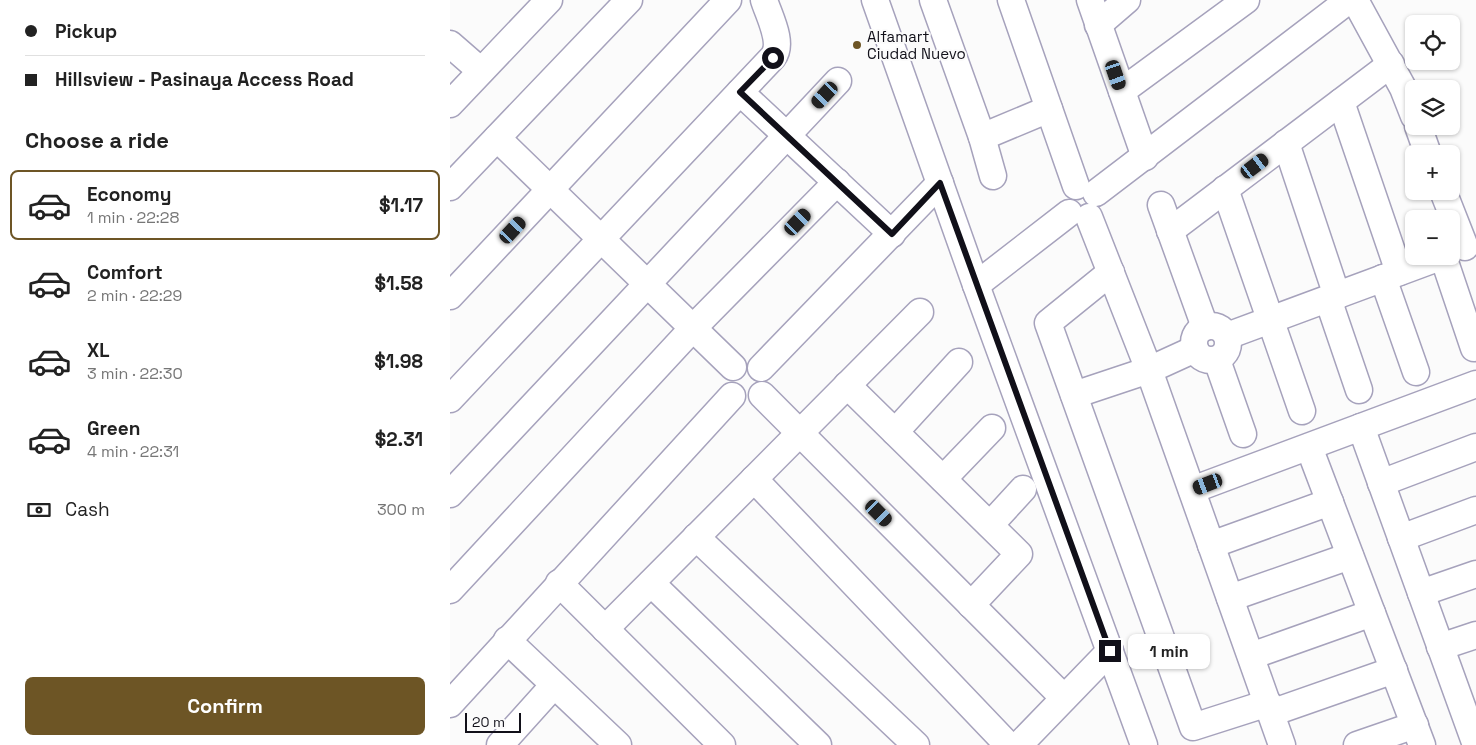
<!DOCTYPE html>
<meta charset="utf-8">
<style>
body{margin:0;font-family:"Space Grotesk",sans-serif;background:#f6f6f6;color:#222;height:100vh;display:flex;flex-direction:column;font-size:19px;white-space:nowrap}
*{box-sizing:border-box;margin:0}
p{font-size:16px;color:#767676}
.icon{flex:none;width:28px;height:28px;fill:none;stroke:currentColor;stroke-width:2;stroke-linecap:round;stroke-linejoin:round}
.map{position:relative;flex:1;overflow:hidden}
.drawer{display:flex;flex-direction:column;background:#fff;width:450px}
.drawer>*{flex:none}
.banner{display:grid;align-content:center;height:110px;padding:0 25px;background:#fff}
.fabs{position:absolute;left:955px;top:15px;display:grid;gap:10px}
.fabs a{display:grid;place-items:center;width:55px;height:55px;border-radius:8px;background:#fff;box-shadow:0 1px 4px #0004;font-size:25px}
.scale{position:absolute;left:15px;bottom:12px;width:56px;box-sizing:border-box;padding-left:5px;border:2px solid #111019;border-top:0;font-size:14px;line-height:18px;white-space:nowrap;color:#111019;-webkit-text-stroke:4px #fbfbfb;paint-order:stroke}
.end{position:absolute;width:22px;height:22px;margin:-11px;border:6px solid #111019;background:#fff;box-shadow:0 0 0 2px #fff}
.from{border-radius:50%}
.bubble{position:absolute;height:35px;border-radius:8px;background:#fff;box-shadow:0 1px 4px #0004;font-size:16px;font-weight:800;line-height:35px;text-align:center}
.car{position:absolute;width:15px;height:30px;margin:-15px -8px;border-radius:6px;box-shadow:0 0 4px 1px #0007;background:linear-gradient(#222 24%,#8ab4d8 0 40%,#222 0 76%,#8ab4d8 0 86%,#222 0)}
.banner b{display:flex;align-items:center;gap:18px;height:48px;font-size:19px}
.banner b+b{border-top:1px solid #e0e0e0}
.banner i{width:12px;height:12px;background:#222}
ul{padding:0;list-style:none}
li{display:flex;align-items:center;gap:15px;height:70px;margin:0 10px 8px;padding:0 15px;border:2px solid transparent;border-radius:8px}
li div{flex:1}
li b{display:block;font-size:19px}
li em{font-style:normal;font-weight:800}
li.on{border-color:#6d5525}
li>.icon{width:45px;height:45px;stroke-width:1.5}
h2{padding:0 25px;font-size:22px;line-height:60px}
.pay{display:flex;align-items:center;gap:12px;height:55px;padding:0 25px;font-size:19px}
.pay p{margin-inline-start:auto}
.button{display:flex;gap:10px;margin-top:auto;padding:10px 25px}
.button a{flex:1;height:58px;border-radius:8px;background:#6d5525;color:#fff;font-size:20px;font-weight:800;line-height:58px;text-align:center}
main{display:flex;flex:1;min-height:0}
.map>svg:first-child{display:block}
</style>
<main>
<section class="drawer">
<div class="banner">
<b><i class="from"></i>Pickup</b>
<b><i></i>Hillsview - Pasinaya Access Road</b>
</div>
<h2>Choose a ride</h2>
<ul>
<li class="on"><svg class="icon" aria-label="car" viewBox="0 0 24 24"><path d="M5 17H2v-5l4-1 3-4h7l3 4 3 1v5h-3M9 17h6M6 11h13"/><circle cx="7" cy="17" r="2"/><circle cx="17" cy="17" r="2"/></svg><div><b>Economy</b><p>1 min · 22:28</p></div><em>$1.17</em></li>
<li><svg class="icon" aria-label="car" viewBox="0 0 24 24"><path d="M5 17H2v-5l4-1 3-4h7l3 4 3 1v5h-3M9 17h6M6 11h13"/><circle cx="7" cy="17" r="2"/><circle cx="17" cy="17" r="2"/></svg><div><b>Comfort</b><p>2 min · 22:29</p></div><em>$1.58</em></li>
<li><svg class="icon" aria-label="car" viewBox="0 0 24 24"><path d="M5 17H2v-5l4-1 3-4h7l3 4 3 1v5h-3M9 17h6M6 11h13"/><circle cx="7" cy="17" r="2"/><circle cx="17" cy="17" r="2"/></svg><div><b>XL</b><p>3 min · 22:30</p></div><em>$1.98</em></li>
<li><svg class="icon" aria-label="car" viewBox="0 0 24 24"><path d="M5 17H2v-5l4-1 3-4h7l3 4 3 1v5h-3M9 17h6M6 11h13"/><circle cx="7" cy="17" r="2"/><circle cx="17" cy="17" r="2"/></svg><div><b>Green</b><p>4 min · 22:31</p></div><em>$2.31</em></li>
</ul>
<div class="pay"><svg class="icon" aria-label="cash" viewBox="0 0 24 24"><path d="M3 7h18v10H3z"/><circle cx="12" cy="12" r="2"/></svg>Cash<p>300 m</p></div>
<div class="button"><a>Confirm</a></div>
</section>
<div class="map">
<svg width="1026" height="745" viewBox="0 0 1026 745">
<rect width="100%" height="100%" fill="#fbfbfb"/>
<g fill="none" stroke-linecap="round" stroke-linejoin="round">
<defs>
<g id="minor">
<polyline points="425,0 526,285 694,745"/>
<polyline points="483,0 532,137 543,176"/>
<polyline points="561,0 626,186"/>
<polyline points="640,0 695,157"/>
<polyline points="905,0 953,88 964,116"/>
<polyline points="648,25 677,0"/>
<polyline points="0,44 31,71"/>
<polyline points="672,91 796,0"/>
<polyline points="290,92 442,234"/>
<polyline points="891,102 949,272"/>
<polyline points="0,104 99,0"/>
<polyline points="968,126 978,154"/>
<polyline points="532,137 599,109"/>
<polyline points="47,138 283,367"/>
<polyline points="836,143 887,296"/>
<polyline points="0,187 179,0"/>
<polyline points="775,189 852,411"/>
<polyline points="993,191 1015,247"/>
<polyline points="646,193 899,0"/>
<polyline points="711,205 755,327"/>
<polyline points="639,217 699,370 832,745"/>
<polyline points="720,231 941,64"/>
<polyline points="993,256 1024,348"/>
<polyline points="661,272 598,323 743,727 818,703"/>
<polyline points="933,278 966,372"/>
<polyline points="526,285 619,213"/>
<polyline points="0,296 278,0"/>
<polyline points="878,299 909,390"/>
<circle cx="761" cy="343" r="17"/>
<polyline points="777,336 993,256"/>
<polyline points="767,360 793,434"/>
<polyline points="311,368 490,183"/>
<polyline points="397,385 569,554 521,605"/>
<polyline points="312,395 614,698"/>
<polyline points="624,395 699,370 745,349"/>
<path d="M 0,399 L 323,57 C 334,43 319,16 314,0"/>
<polyline points="911,427 1026,745"/>
<polyline points="445,432 509,362"/>
<polyline points="859,447 972,745"/>
<polyline points="304,479 558,745"/>
<polyline points="493,479 542,428"/>
<polyline points="931,483 1026,447"/>
<polyline points="742,490 1026,384"/>
<polyline points="0,494 388,81"/>
<polyline points="540,525 573,489"/>
<polyline points="246,537 466,745"/>
<polyline points="951,538 1026,510"/>
<polyline points="761,545 880,502"/>
<polyline points="109,583 272,745"/>
<polyline points="201,583 368,745"/>
<polyline points="0,590 243,328 387,182"/>
<polyline points="971,593 1026,574"/>
<polyline points="780,598 900,556"/>
<polyline points="155,629 470,312"/>
<polyline points="57,640 168,745"/>
<polyline points="990,647 1026,635"/>
<polyline points="801,656 922,613"/>
<polyline points="0,704 282,396"/>
<polyline points="821,713 944,670"/>
<polyline points="50,745 104,685"/>
<polyline points="569,745 660,651"/>
<polyline points="907,745 965,725"/>
</g>
</defs>
<!-- minor casing -->
<use href="#minor" stroke="#a6a2bc" stroke-width="29"/>
<!-- minor -->
<use href="#minor" stroke="#fff" stroke-width="26"/>
</g>
<g fill="none" stroke-linecap="round" stroke-linejoin="round">
<!-- route -->
<polyline stroke="#111019" stroke-width="6" points="323,58 290,92 442,234 490,183 660,651"/>
</g>
<!-- markers -->
<circle fill="#6d5525" stroke="#fbfbfb" stroke-width="2" cx="407" cy="45" r="5"/>
<g text-anchor="middle" dominant-baseline="central" stroke-width="4" stroke-linejoin="round" paint-order="stroke">
<!-- poi labels -->
<g font-size="15" fill="#111019" stroke="#fbfbfb" text-anchor="start">
<text x="417" y="36">Alfamart<tspan x="417" dy="17">Ciudad Nuevo</tspan></text>
</g>
</g>
</svg>
<div class="fabs">
<a><svg class="icon" aria-label="locate" viewBox="0 0 24 24"><circle cx="12" cy="12" r="6"/><path d="M12 2v4M12 18v4M2 12h4M18 12h4"/></svg></a>
<a><svg class="icon" aria-label="layers" viewBox="0 0 24 24"><path d="M12 4l9 5-9 5-9-5zM3 14l9 5 9-5"/></svg></a>
<a>+</a>
<a>−</a>
</div>
<div class="scale">20 m</div>
<i class="end from" style="left:323px;top:58px"></i>
<i class="end" style="left:660px;top:651px"></i>
<div class="bubble" style="left:678px;top:634px;width:82px">1 min</div>
<i class="car" style="left:666px;top:75px;rotate:161deg"></i>
<i class="car" style="left:375px;top:95px;rotate:223deg"></i>
<i class="car" style="left:805px;top:166px;rotate:53deg"></i>
<i class="car" style="left:348px;top:222px;rotate:44deg"></i>
<i class="car" style="left:63px;top:230px;rotate:43deg"></i>
<i class="car" style="left:758px;top:484px;rotate:249deg"></i>
<i class="car" style="left:429px;top:513px;rotate:135deg"></i>
</div>
</main>
